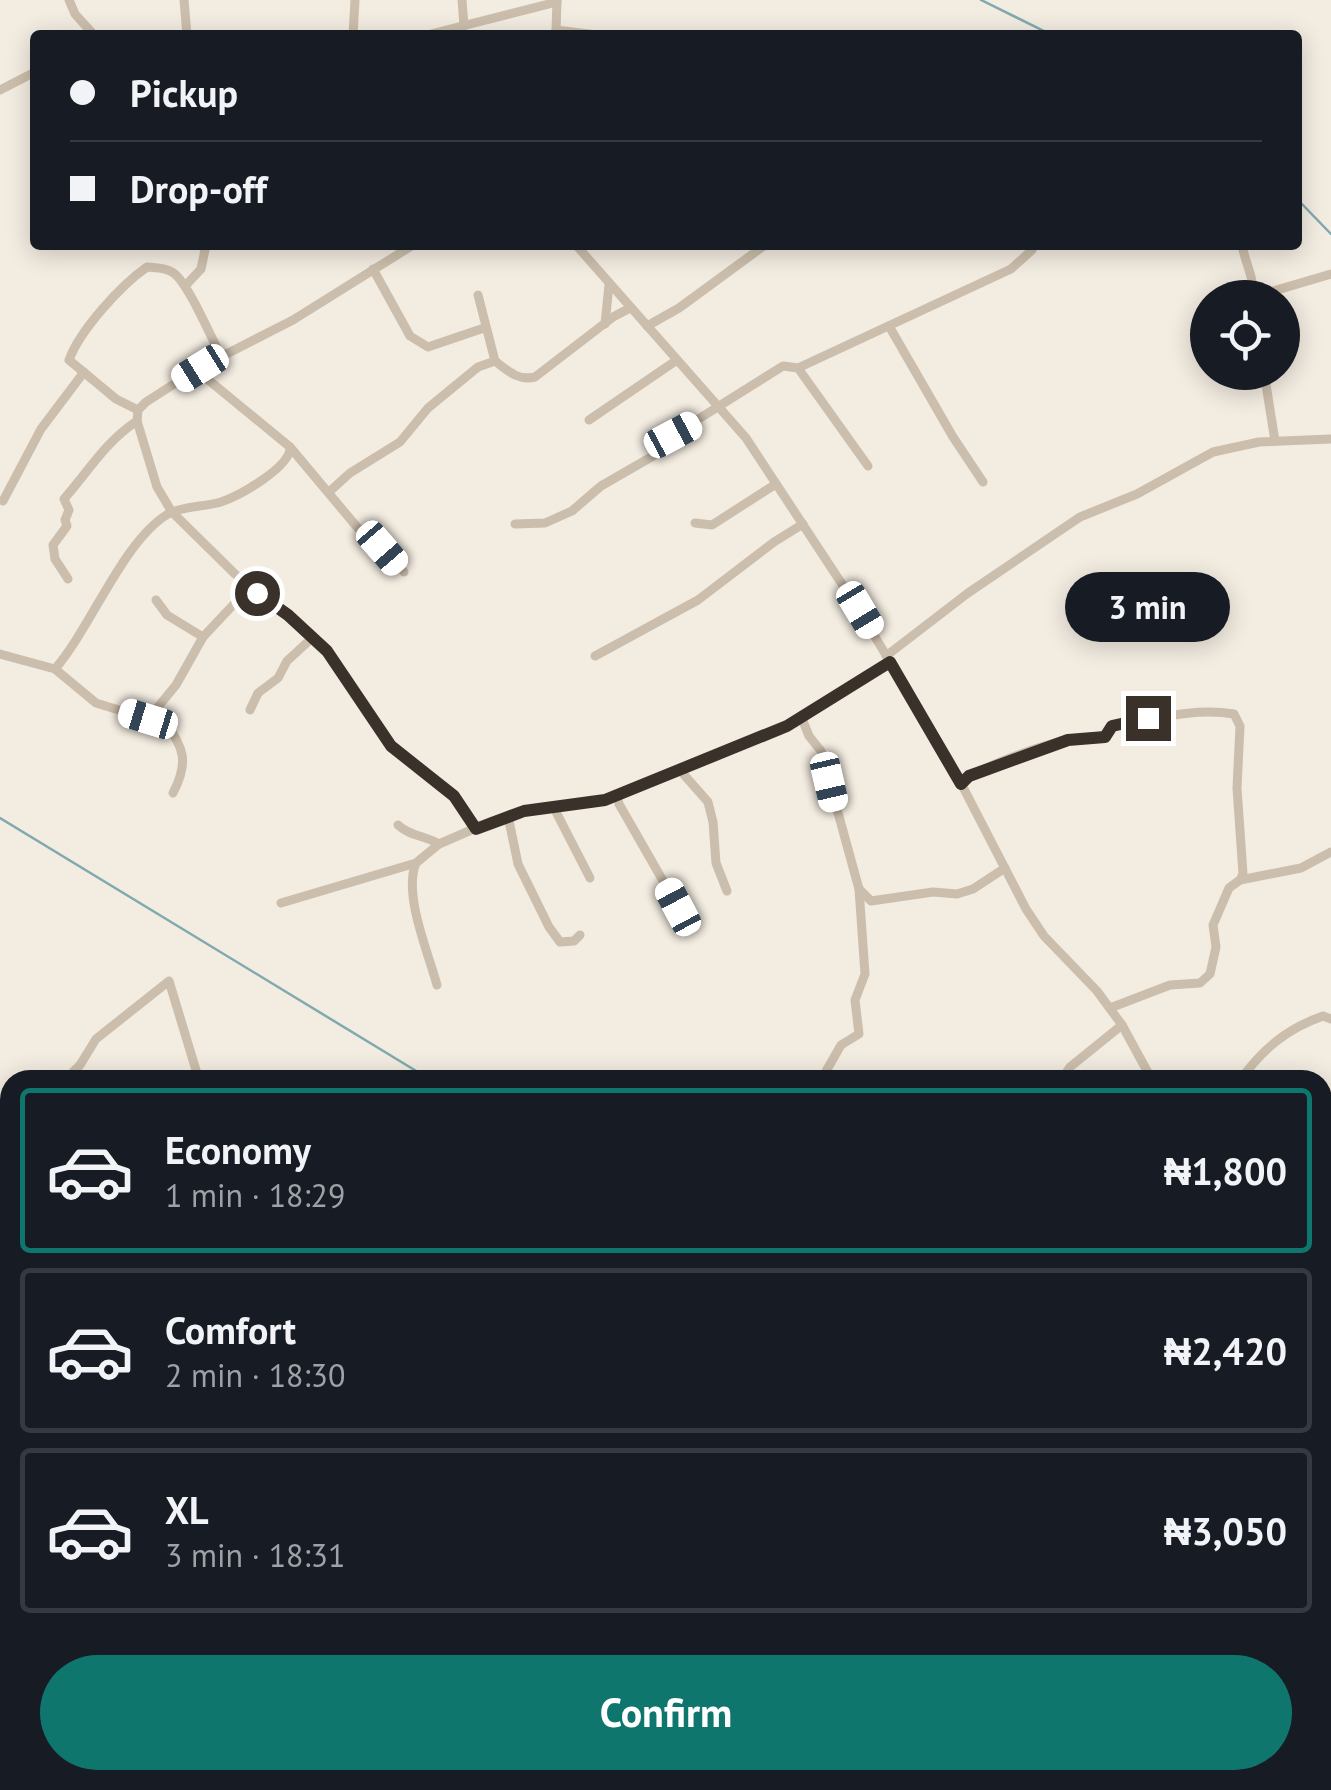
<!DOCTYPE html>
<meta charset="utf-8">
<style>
body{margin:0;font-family:"PT Sans",sans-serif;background:#20242c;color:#f1f3f6;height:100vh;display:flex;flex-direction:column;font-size:38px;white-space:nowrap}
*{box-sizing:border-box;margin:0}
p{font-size:32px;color:#9ea1a6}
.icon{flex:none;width:55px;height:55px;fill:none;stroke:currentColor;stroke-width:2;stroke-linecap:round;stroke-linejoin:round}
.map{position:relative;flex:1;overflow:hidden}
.sheet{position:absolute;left:0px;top:1070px;width:1332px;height:720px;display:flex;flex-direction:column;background:#171b24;border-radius:30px 30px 0 0;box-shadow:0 5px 25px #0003}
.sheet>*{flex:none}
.banner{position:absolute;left:30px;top:30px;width:1272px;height:220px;border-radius:10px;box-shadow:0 5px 25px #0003;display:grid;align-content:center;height:220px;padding:0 40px;background:#171b24}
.buttons{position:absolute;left:1190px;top:280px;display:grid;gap:20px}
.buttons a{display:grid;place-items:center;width:110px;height:110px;border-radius:50%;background:#171b24;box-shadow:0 5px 25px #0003;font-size:50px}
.end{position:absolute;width:45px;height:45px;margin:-22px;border:12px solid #3a312b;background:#fff;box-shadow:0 0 0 5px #fff}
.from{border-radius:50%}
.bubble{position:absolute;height:70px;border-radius:35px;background:#171b24;box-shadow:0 5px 25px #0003;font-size:32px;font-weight:800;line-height:70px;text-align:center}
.car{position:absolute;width:30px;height:60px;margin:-30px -15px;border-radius:12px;box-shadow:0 0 8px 2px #0007;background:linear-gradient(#fff 24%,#345 0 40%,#fff 0 76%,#345 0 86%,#fff 0)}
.banner b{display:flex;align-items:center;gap:35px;height:95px;font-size:38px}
.banner b+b{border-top:2px solid #363941}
.banner i{width:25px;height:25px;background:#f1f3f6}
ul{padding:18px 0 0;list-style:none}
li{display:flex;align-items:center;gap:30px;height:165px;margin:0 20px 15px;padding:0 20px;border:5px solid #363941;border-radius:10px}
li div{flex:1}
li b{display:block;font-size:38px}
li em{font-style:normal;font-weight:800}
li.current{border-color:#0f766e}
li>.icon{width:90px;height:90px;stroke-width:1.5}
.cta{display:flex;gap:20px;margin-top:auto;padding:20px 40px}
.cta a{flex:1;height:115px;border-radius:60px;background:#0f766e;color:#fff;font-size:40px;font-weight:800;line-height:115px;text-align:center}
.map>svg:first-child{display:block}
</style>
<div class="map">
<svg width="1331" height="1790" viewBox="0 0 1331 1790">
<rect width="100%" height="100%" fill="#f3ece1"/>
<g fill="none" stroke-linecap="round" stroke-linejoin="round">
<!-- stream -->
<g stroke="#80a9b0" stroke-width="2.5">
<polyline points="981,0 1052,35"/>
<polyline points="1298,200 1331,234"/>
<polyline points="0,818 431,1080"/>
<polyline points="1146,1780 1149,1790"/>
</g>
<!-- street -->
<g stroke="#ccbeac" stroke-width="9">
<polyline points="69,0 75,14 94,35"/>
<polyline points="184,0 187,35"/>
<polyline points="462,0 464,26"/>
<polyline points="556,30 597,35"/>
<polyline points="556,32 557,0"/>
<polyline points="353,35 355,0"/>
<polyline points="427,35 557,2"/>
<polyline points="0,90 35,72"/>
<polyline points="413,245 293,320 199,368 146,402 138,410 137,421 157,487 172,512 235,574 288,615 327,651 391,746 454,796 477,829"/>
<polyline points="576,245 746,438 859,610 950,762 1026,909 1044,936 1097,991 1122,1025 1152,1080"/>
<path d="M 1242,245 C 1245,263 1255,279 1253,298"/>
<polyline points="373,269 410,336 428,347 484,328"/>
<polyline points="187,284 201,269 206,245"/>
<path d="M 478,295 L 495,361 C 508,371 518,381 535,377 L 613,317 L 630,308"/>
<polyline points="1253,297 1331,274"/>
<polyline points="605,324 609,285"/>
<polyline points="647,326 679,308 765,245"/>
<polyline points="889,326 953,437 983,482"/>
<polyline points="199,368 206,378 290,447 362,533 383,548 404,572"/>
<polyline points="798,368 1011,269 1032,250 1033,245"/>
<polyline points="1264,372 1275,441"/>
<path d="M 138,410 L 116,399 L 69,360 C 80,330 121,285 147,267 C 155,268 164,267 172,272 C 187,280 210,336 221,356"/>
<polyline points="589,420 677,360"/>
<polyline points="329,492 350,473 400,442 428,408 478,367 495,361"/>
<polyline points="3,501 41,429 84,372"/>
<polyline points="695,523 712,525 776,484"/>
<polyline points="515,524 545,523 572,511 601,486 653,456 673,435 783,366 798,368 868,466"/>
<path d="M 68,579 L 55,559 L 53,545 L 67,526 L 65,520 L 69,510 L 64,499 C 88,472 105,442 137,421"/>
<polyline points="156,600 167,615 203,637"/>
<polyline points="0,654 55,669 96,703 148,719 176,685 203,637 250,587"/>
<polyline points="595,656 698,600 774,542 803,524"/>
<polyline points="886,656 968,593 1080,517 1137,494 1213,452 1259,442 1331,439"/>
<path d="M 55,669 C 92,626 123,541 168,514 C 183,506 204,507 221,502 C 239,496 291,467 290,447"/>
<path d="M 157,708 C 177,743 194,753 173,793"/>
<polyline points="250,710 258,693 278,678 287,661 312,638"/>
<polyline points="801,716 809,736 821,751 859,889 871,901 933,892 957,894 973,889 1005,868"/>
<polyline points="679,769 708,802 713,822 716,863 727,891"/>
<path d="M 961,784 C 976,768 1042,745 1065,741 C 1077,739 1092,739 1105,737 L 1112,727 C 1151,720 1193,707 1234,714 L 1240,726 L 1237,788 L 1243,874 L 1240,880"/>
<polyline points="617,795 619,804 678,907"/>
<polyline points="554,808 590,878"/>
<polyline points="508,816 518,864 549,927 560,942 574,941 580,935"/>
<path d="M 398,825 C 411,837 425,835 439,844"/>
<path d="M 416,863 C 403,894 428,952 437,985"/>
<polyline points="281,903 416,863 439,844 492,821 524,811 605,800 787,726 890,662"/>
<polyline points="1110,1008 1170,985 1200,983 1210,974 1216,947 1213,925 1229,888 1240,880 1301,868 1331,852"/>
<polyline points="65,1080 80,1065 96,1039 169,981 199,1080"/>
<polyline points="821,1080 841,1045 859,1034 855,1000 865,974 859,889"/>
<polyline points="1061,1080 1070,1067 1122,1025"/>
<path d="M 1240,1080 C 1263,1049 1286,1029 1323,1016 L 1331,1019"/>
<polyline points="0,1133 10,1129"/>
<polyline points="1322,1311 1331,1327"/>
<polyline points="1322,1533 1331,1530"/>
<polyline points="0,1696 10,1696"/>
<polyline points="506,1780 512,1790"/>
<polyline points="636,1780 637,1790"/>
<polyline points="712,1780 757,1788"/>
<polyline points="849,1780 851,1786 882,1790"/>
<polyline points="980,1780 981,1790"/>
<polyline points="1302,1780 1306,1790"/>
<polyline points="906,1790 908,1780"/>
</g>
</g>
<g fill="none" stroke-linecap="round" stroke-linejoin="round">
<!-- route -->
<polyline stroke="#3a312b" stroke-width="12" points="257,593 288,615 327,651 391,746 454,796 476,829 524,811 605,800 787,726 890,662 961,784 969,776 1068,740 1105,737 1112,726 1148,718"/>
</g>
</svg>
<div class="buttons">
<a><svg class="icon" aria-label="locate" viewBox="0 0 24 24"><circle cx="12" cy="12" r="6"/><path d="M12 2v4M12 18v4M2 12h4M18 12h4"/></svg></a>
</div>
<i class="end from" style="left:257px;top:593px"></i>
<i class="end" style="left:1148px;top:718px"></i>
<div class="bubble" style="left:1065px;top:572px;width:165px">3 min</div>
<i class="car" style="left:200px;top:368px;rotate:238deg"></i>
<i class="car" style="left:673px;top:435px;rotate:62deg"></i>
<i class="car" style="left:382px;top:548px;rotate:139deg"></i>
<i class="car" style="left:860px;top:610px;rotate:149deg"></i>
<i class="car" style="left:148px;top:719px;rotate:287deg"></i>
<i class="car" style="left:829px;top:782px;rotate:167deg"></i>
<i class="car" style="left:678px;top:907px;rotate:332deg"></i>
<div class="banner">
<b><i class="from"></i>Pickup</b>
<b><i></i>Drop-off</b>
</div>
<section class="sheet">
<ul>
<li class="current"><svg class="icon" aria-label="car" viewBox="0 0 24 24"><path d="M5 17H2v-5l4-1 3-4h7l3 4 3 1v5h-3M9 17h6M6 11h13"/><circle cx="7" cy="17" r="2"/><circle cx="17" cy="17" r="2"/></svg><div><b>Economy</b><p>1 min · 18:29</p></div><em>₦1,800</em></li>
<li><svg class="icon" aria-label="car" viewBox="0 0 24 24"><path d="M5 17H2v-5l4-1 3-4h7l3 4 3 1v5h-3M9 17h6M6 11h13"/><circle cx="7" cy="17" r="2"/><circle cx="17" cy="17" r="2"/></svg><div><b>Comfort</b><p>2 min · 18:30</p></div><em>₦2,420</em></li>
<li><svg class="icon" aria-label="car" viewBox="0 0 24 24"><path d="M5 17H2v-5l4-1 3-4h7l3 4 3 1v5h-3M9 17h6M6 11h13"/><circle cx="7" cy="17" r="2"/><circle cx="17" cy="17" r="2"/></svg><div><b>XL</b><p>3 min · 18:31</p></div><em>₦3,050</em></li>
</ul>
<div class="cta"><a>Confirm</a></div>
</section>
</div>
